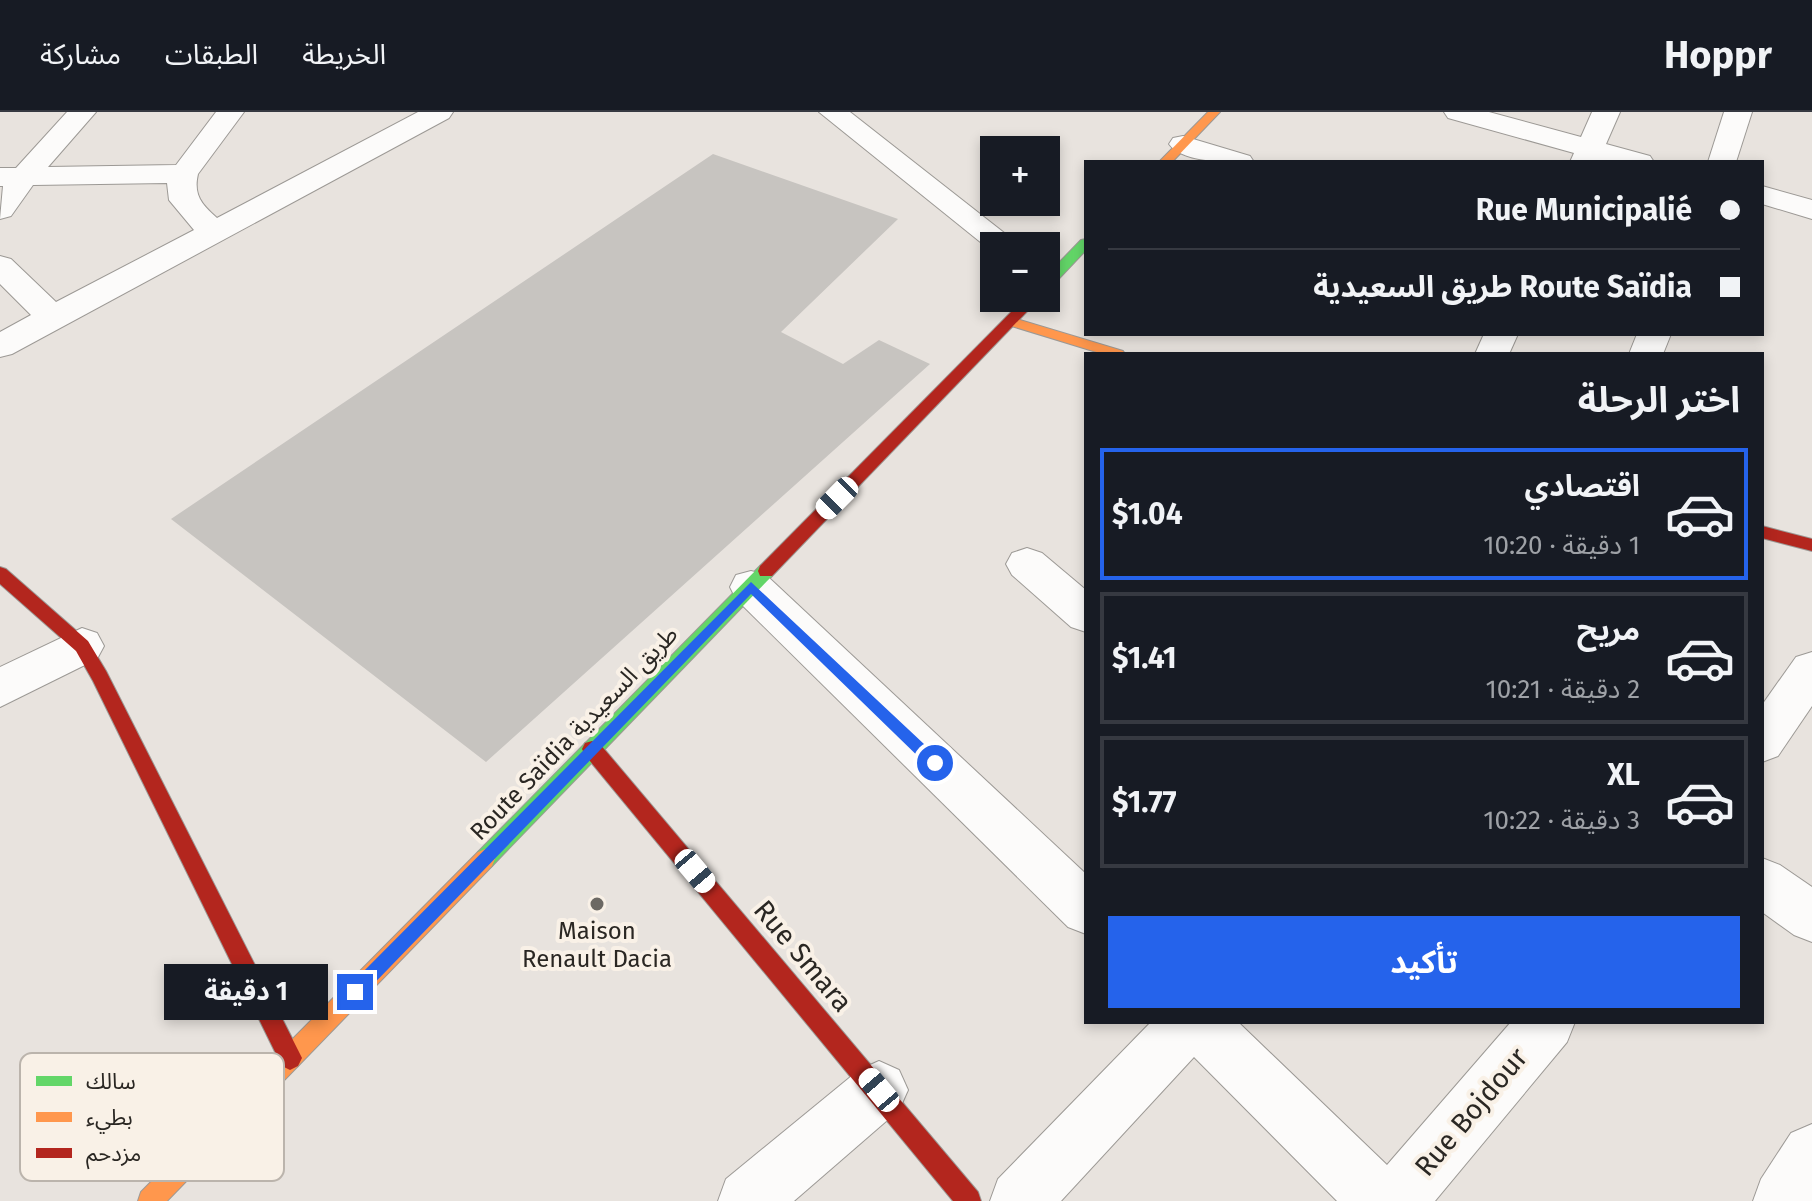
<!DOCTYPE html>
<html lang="ar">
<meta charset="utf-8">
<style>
body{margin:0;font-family:"Fira Sans","Noto Sans Arabic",sans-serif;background:#242831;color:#f1f3f6;direction:rtl;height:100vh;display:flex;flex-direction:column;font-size:30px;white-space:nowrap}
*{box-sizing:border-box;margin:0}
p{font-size:26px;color:#9ea1a6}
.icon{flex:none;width:44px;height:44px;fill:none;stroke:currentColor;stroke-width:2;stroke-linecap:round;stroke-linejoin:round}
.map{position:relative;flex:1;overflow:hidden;direction:ltr}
.drawer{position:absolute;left:1084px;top:240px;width:680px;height:672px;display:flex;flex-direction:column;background:#171b24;border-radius:0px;box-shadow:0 4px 12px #0003;direction:rtl}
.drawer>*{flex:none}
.banner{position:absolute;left:1084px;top:48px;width:680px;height:176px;border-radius:0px;box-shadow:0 4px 12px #0003;direction:rtl;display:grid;align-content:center;height:176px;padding:0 24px;background:#171b24}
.controls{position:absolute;left:980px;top:24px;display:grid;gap:16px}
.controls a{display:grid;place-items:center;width:80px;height:80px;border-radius:0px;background:#171b24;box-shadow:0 4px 12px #0003;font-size:40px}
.end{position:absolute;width:36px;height:36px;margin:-18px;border:10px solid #2563eb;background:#fff;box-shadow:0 0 0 4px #fff}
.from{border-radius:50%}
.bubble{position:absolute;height:56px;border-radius:0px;background:#171b24;box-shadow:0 4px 12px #0003;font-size:26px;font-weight:700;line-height:56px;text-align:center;direction:rtl}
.car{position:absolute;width:24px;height:48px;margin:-24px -12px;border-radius:10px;box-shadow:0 0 6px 2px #0007;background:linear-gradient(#fff 24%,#345 0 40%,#fff 0 76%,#345 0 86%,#fff 0)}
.banner b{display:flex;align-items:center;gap:28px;height:76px;font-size:30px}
.banner b+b{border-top:2px solid #363941}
.banner i{width:20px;height:20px;background:#f1f3f6}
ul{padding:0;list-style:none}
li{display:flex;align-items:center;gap:24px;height:132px;margin:0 16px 12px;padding:0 8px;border:4px solid #363941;border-radius:0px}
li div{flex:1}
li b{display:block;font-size:30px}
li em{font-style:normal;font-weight:700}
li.on{border-color:#2563eb}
li>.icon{width:72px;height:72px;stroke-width:1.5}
h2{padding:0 24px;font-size:36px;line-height:96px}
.action{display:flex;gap:16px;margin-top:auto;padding:16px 24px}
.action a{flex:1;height:92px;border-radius:0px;background:#2563eb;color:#fff;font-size:32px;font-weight:700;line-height:92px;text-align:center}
header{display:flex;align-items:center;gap:48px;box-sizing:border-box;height:112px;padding:0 40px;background:#171b24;border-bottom:2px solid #363941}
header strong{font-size:38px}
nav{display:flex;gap:44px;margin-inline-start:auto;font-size:28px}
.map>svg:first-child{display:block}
</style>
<header>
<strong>Hoppr</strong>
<nav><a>الخريطة</a><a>الطبقات</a><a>مشاركة</a></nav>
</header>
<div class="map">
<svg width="1812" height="1089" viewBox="0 0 1812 1089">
<rect width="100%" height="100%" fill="#e8e3de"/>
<!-- building -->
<polygon fill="#c7c4c0" points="713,42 898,107 781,220 843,252 879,228 930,252 486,650 171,407"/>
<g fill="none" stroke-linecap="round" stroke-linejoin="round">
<defs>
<g id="street">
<path d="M 67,0 L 96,0 L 48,55 L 176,53 L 216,0 L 244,0 L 198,62 C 193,83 202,93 217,106 L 418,0 L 453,0 L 449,6 L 12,242 L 0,245 L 0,220 L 31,203 L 0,172 L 0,144 L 11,147 L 56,190 L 194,118 L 169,88 L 167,71 L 33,73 L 11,104 L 0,107 L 3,74 L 0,74 L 0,56 L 16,56 Z"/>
<polygon points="819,0 850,0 1021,134 994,134 994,141"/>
<polygon points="1444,0 1489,0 1581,25 1592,0 1620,0 1606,32 1650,44 1654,50 1570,50 1574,41 1448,6"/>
<polygon points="1724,0 1752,0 1736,50 1708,50"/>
<path d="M 1183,24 L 1250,44 L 1254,50 C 1232,50 1183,52 1169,32 L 1173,26 Z"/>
<polygon points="1762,74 1812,88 1812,107 1762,92"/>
<polygon points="1484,222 1518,222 1509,242 1475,242"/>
<polygon points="1637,222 1671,222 1663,242 1629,242"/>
<polygon points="1027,436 1042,441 1086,478 1086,520 1071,515 1012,463 1006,452 1012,441"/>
<polygon points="751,459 766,463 1086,762 1086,822 1068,815 736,487 730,475 736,463"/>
<polygon points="82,516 97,521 104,534 97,547 0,595 0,555"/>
<polygon points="1812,540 1812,594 1778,644 1762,650 1762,593 1796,545"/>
<polygon points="1762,746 1780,753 1812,775 1812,830 1794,823 1762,800"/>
<polygon points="1151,910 1238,910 1387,1053 1511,910 1575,910 1567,930 1435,1089 1337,1089 1194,945 1061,1089 990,1089 998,1067"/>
<polygon points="879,949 899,958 908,978 899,998 794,1089 718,1089 726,1067 859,958"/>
<polygon points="1812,1012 1812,1089 1753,1089 1761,1067 1791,1021"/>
</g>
<g id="fast">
<polygon points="1086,127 1086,138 1051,175 1046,176 1046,164 1081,128"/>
<polygon points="766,452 772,454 774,459 772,464 492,754 485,757 478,754 475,747 478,740 760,454"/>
</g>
<g id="slow">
<polygon points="1208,0 1220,0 1172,50 1159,50"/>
<polygon points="1010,205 1123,239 1125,242 1103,242 1005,212 1003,209"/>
<polygon points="485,737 492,740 495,747 492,754 167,1089 138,1089 141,1080 478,740"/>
</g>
<g id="jam">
<polygon points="1025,186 1040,186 772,464 760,464 758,459 760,454"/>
<polygon points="1762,414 1812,427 1812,439 1762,426"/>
<polygon points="0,455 6,457 88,529 106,559 298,938 302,946 298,954 290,958 282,954 93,569 76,539 0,472"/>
<polygon points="592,629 599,631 978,1080 981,1089 953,1089 585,643 582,637 585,631"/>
</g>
</defs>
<!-- street casing -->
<use href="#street" stroke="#9c9995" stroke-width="2"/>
<!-- fast casing -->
<use href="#fast" stroke="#9c9995" stroke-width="2"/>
<!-- slow casing -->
<use href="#slow" stroke="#9c9995" stroke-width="2"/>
<!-- jam casing -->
<use href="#jam" stroke="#9c9995" stroke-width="2"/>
<!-- street -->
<use href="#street" fill="#fcfbfa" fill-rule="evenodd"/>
<!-- fast -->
<use href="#fast" fill="#63d668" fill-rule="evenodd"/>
<!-- slow -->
<use href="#slow" fill="#ff974d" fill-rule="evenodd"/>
<!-- jam -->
<use href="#jam" fill="#b3261e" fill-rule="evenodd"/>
</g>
<!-- route -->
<polygon fill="#2563eb" points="751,470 940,647 940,656 930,656 751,482 360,886 349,886 349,874"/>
<!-- markers -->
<circle fill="#6c6964" stroke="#f9f1e7" stroke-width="3" cx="597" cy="792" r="8"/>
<g text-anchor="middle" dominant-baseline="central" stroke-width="8" stroke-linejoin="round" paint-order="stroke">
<!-- street labels -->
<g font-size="24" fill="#2a2723" stroke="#f9f1e7">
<text transform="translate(574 621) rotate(-46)">Route Saïdia طريق السعيدية</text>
</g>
<!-- poi labels -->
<g font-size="24" fill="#2a2723" stroke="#f9f1e7">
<text x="597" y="819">Maison<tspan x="597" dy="28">Renault Dacia</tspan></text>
</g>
<!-- near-street labels -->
<g font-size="28" fill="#2a2723" stroke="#f9f1e7">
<text transform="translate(803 844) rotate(50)">Rue Smara</text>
<text transform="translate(1471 1000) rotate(-50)">Rue Bojdour</text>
</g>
</g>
<!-- legend -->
<rect x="20" y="941" width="264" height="128" rx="12" fill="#f9f1e7" stroke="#bbb4ac" stroke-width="2"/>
<rect x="36" y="964" width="36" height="10" fill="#63d668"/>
<rect x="36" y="1000" width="36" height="10" fill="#ff974d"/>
<rect x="36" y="1036" width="36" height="10" fill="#b3261e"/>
<g font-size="22" fill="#2a2723">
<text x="86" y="977">سالك</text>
<text x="86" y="1013">بطيء</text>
<text x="86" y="1049">مزدحم</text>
</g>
</svg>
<div class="controls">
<a>+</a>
<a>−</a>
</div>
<i class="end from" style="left:935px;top:651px"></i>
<i class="end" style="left:355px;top:880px"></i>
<div class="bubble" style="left:164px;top:852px;width:164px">1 دقيقة</div>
<i class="car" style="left:837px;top:386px;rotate:225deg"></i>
<i class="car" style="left:695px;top:759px;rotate:140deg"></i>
<i class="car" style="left:879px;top:978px;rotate:320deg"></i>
<div class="banner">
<b><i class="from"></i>Rue Municipalié</b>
<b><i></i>Route Saïdia طريق السعيدية</b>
</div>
<section class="drawer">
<h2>اختر الرحلة</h2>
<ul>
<li class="on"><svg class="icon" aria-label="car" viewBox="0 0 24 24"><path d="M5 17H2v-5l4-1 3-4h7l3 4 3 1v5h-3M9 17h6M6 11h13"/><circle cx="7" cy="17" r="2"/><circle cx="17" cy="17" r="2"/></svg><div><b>اقتصادي</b><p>1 دقيقة · 10:20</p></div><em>$1.04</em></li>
<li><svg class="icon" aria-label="car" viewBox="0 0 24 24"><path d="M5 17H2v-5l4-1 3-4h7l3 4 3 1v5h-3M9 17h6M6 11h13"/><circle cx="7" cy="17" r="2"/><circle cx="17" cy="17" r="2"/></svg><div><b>مريح</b><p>2 دقيقة · 10:21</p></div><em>$1.41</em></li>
<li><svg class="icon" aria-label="car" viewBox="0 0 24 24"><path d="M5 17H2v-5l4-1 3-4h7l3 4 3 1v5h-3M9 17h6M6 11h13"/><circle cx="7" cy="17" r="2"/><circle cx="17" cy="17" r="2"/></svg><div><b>XL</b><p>3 دقيقة · 10:22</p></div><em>$1.77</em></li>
</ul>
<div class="action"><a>تأكيد</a></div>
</section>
</div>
